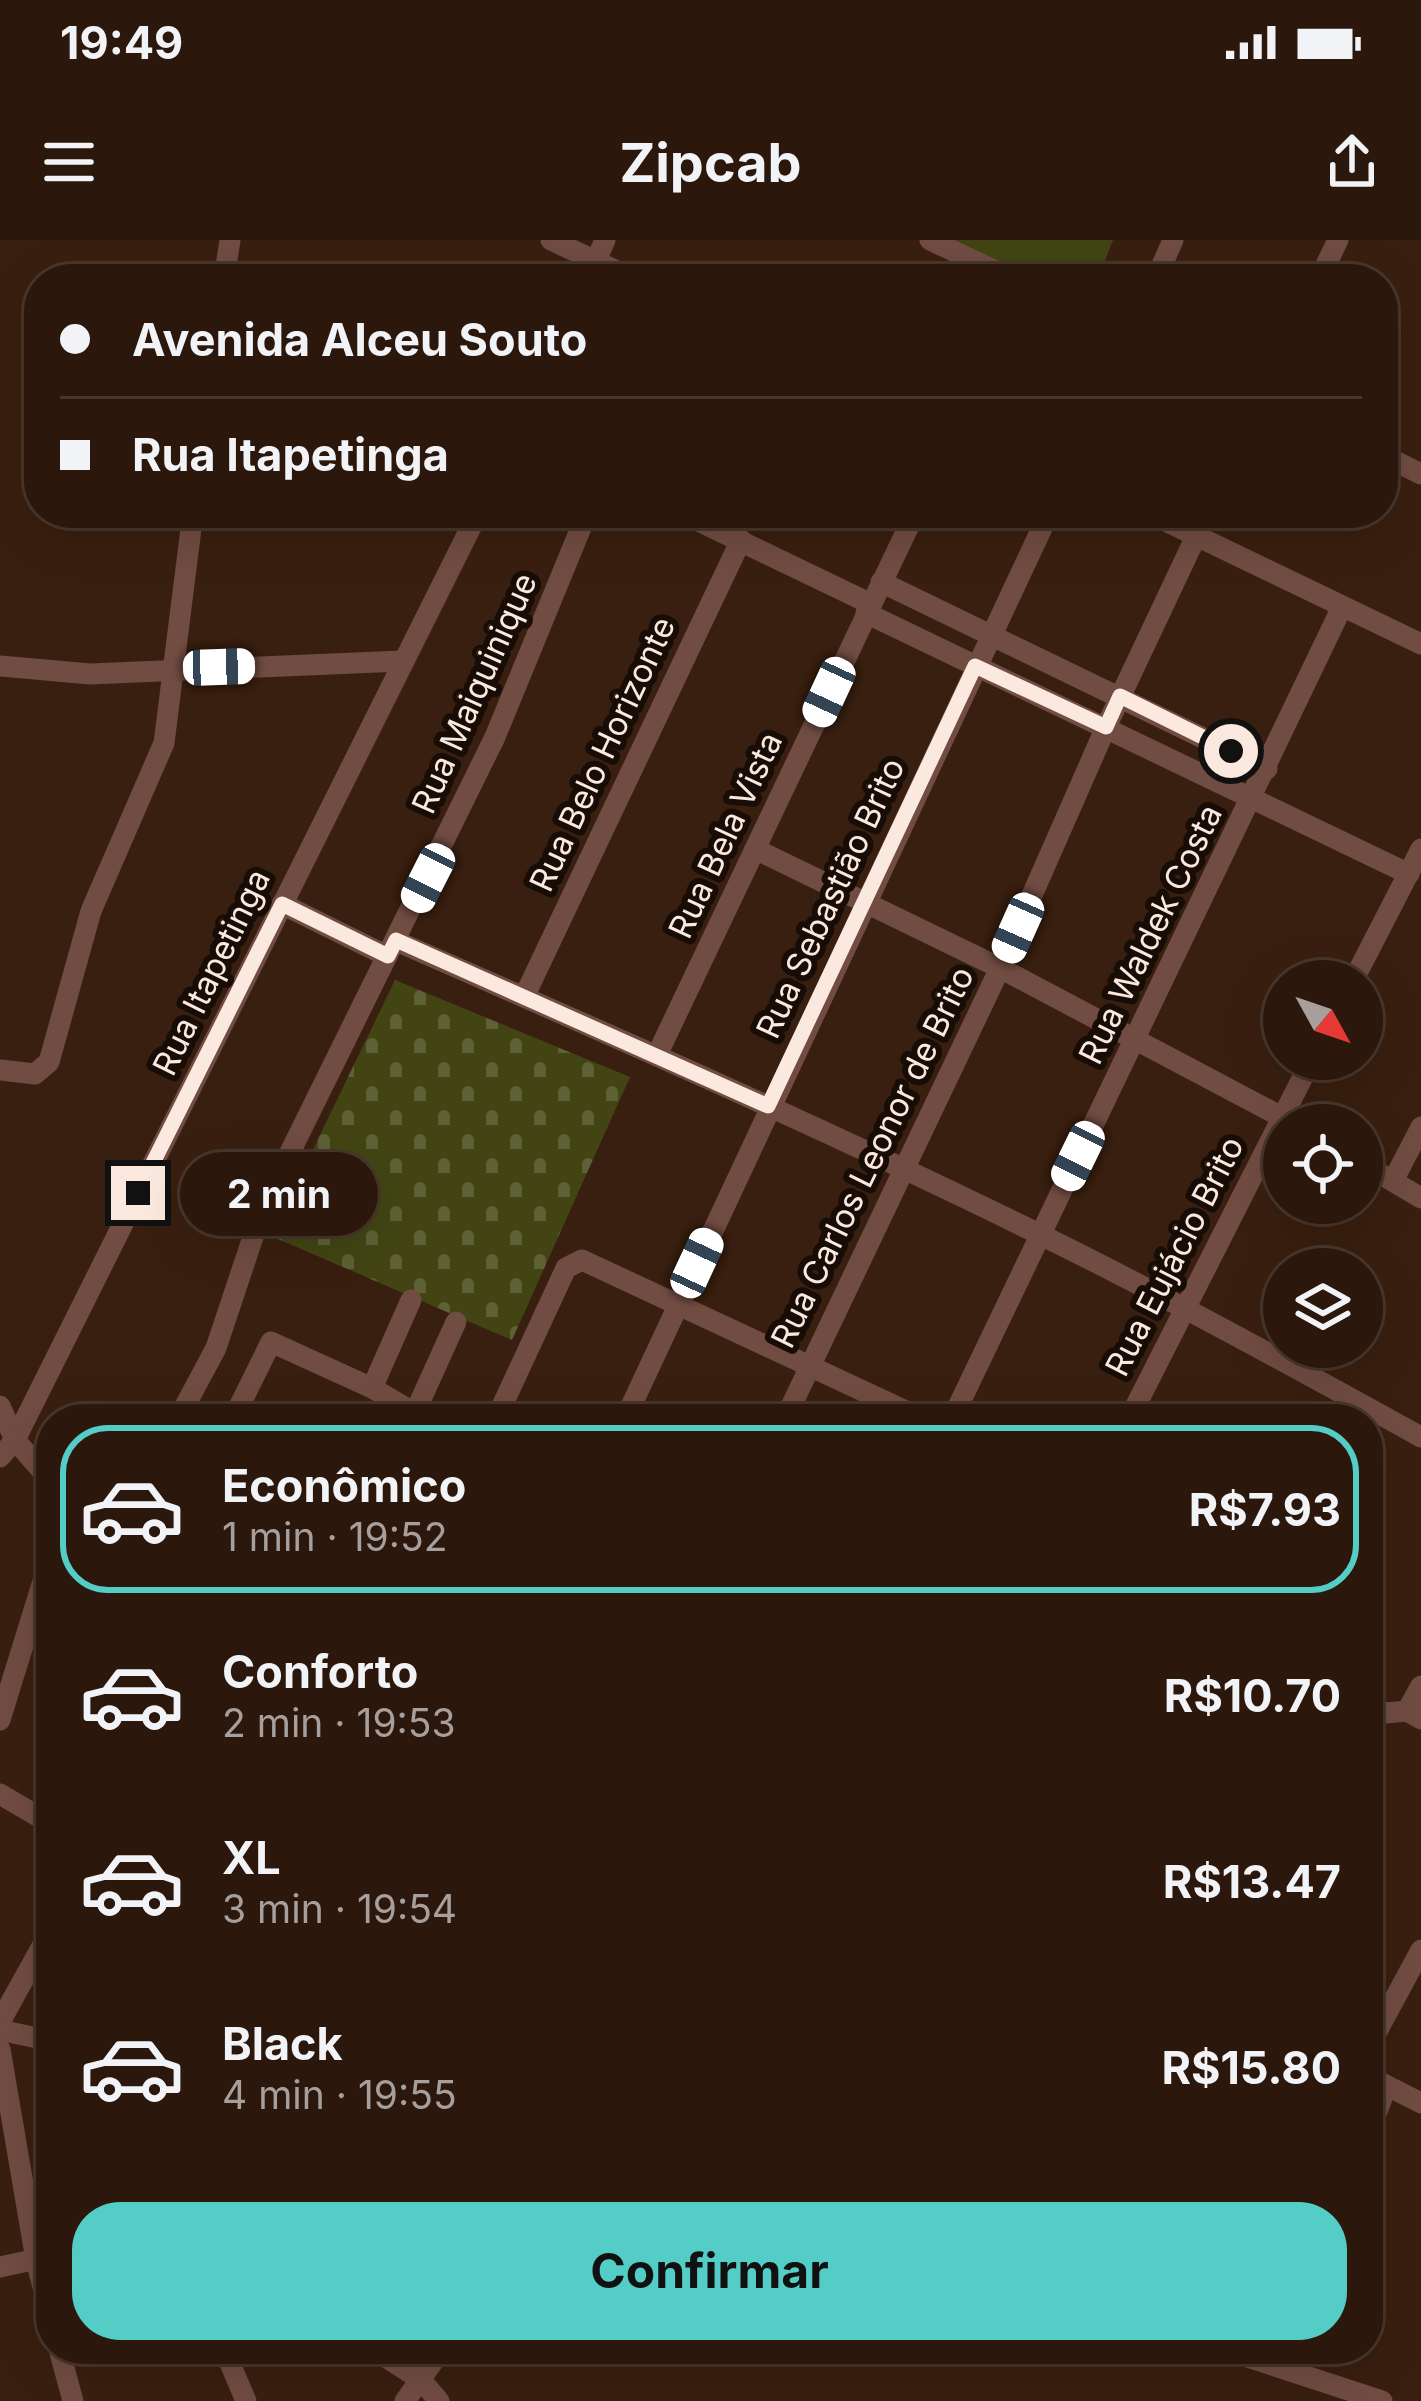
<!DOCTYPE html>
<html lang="pt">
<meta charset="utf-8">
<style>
body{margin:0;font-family:Inter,sans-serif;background:#372419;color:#f1f3f6;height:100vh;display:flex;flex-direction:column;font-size:45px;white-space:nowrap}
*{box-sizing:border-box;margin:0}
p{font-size:39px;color:#a69f9d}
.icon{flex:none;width:66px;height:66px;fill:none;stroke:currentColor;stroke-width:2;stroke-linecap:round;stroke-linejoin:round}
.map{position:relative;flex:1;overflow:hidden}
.side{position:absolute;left:36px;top:1164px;width:1347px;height:960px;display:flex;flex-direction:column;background:#2b170b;border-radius:48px;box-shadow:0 12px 48px #0002,0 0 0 3px #47362c}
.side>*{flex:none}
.top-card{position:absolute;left:24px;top:24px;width:1374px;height:264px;border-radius:48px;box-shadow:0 12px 48px #0002,0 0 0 3px #47362c;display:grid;align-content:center;height:264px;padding:0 36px;background:#2b170b}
.needle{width:78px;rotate:130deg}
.controls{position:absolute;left:1263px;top:720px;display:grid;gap:24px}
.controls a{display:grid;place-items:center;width:120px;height:120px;border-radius:50%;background:#2b170b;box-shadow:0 12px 48px #0002,0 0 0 3px #47362c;font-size:60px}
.end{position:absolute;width:54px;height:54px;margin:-27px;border:15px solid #fbe9df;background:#111;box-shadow:0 0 0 6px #111}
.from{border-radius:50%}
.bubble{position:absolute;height:84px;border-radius:42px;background:#2b170b;box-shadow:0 12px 48px #0002,0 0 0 3px #47362c;font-size:39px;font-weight:700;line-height:84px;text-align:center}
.car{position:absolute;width:36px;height:72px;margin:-36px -18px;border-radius:15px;box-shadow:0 0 9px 3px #0007;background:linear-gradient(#fff 24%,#345 0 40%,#fff 0 76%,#345 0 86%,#fff 0)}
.top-card b{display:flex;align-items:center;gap:42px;height:114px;font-size:45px}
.top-card b+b{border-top:3px solid #47362c}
.top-card i{width:30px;height:30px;background:#f1f3f6}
ul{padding:21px 0 0;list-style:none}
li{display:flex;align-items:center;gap:36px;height:168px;margin:0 24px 18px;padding:0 12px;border:6px solid transparent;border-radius:48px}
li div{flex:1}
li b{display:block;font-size:45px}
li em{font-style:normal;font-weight:700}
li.current{border-color:#54cdc7}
li>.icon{width:108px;height:108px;stroke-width:1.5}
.primary-button{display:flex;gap:24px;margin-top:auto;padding:24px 36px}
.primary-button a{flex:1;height:138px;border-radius:48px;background:#54cdc7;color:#111;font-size:48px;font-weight:700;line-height:138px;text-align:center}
.status{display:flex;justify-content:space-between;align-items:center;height:84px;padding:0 60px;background:#2b170b;direction:ltr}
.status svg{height:33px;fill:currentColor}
header{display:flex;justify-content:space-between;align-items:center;height:156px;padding:0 36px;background:#2b170b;font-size:54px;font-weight:700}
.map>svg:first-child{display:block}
</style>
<div class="status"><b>19:49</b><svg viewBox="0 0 49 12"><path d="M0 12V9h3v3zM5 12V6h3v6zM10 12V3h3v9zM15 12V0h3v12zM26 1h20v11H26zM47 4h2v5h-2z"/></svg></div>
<header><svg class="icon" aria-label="menu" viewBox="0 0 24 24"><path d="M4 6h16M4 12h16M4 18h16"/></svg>Zipcab<svg class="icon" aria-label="share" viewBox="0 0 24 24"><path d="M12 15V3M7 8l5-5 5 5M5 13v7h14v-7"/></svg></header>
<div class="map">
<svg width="1421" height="2161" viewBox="0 0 1421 2161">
<defs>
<pattern id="cemetery-stones" width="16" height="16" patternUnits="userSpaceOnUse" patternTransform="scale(3)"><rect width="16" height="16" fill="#424513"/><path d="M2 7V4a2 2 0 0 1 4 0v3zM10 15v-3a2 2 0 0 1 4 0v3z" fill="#5e6035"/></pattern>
</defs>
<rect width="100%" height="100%" fill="#391f0f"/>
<!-- cemetery -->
<polygon fill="url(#cemetery-stones)" points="395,740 630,837 512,1100 271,996"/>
<!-- pitch -->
<polygon fill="#424513" points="953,0 1113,0 1098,39 1036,39"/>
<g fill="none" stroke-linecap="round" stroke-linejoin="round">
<!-- minor -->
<g stroke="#714c42" stroke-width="21">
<polyline points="551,0 634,39"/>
<polyline points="930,0 1013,39"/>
<polyline points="224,39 230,0"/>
<polyline points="588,39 605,0"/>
<polyline points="1156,39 1173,0"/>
<polyline points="1319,39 1338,0"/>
<polyline points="1383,215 1421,234"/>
<polyline points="682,273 871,364"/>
<polyline points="1149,273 1421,404"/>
<polyline points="881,342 1267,529"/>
<polyline points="866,373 1409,634"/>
<polyline points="0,426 90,434 402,421"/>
<polyline points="755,609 1000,728 1297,885"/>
<polyline points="282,664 387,716"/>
<path d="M 396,701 C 613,796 830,891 1043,996 C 1171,1059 1296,1128 1421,1197"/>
<polyline points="1353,741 1421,609"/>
<polyline points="524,757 741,300"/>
<polyline points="657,815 915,273"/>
<polyline points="0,830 35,834 49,822 91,671 164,503 193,273"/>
<polyline points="1362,923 1421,958"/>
<polyline points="1393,941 1421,887"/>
<polyline points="372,1148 411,1060"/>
<polyline points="0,1166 15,1200 51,1241"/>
<polyline points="178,1179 216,1108 263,967 495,497 587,273"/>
<polyline points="233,1179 271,1102 372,1148 425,1179"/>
<polyline points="412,1179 456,1082"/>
<polyline points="496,1179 566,1028 582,1020 923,1179"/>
<polyline points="625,1179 1049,273"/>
<polyline points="785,1179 1000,728 1106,487 1207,273"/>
<polyline points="952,1179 1342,367"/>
<polyline points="1129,1179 1312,819"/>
<polyline points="0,1217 15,1200 478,273"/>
<polyline points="1421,1446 1407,1471 1421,1479"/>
<polyline points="1368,1465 1386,1473 1407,1471"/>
<polyline points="0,1480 51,1315"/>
<polyline points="0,1554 51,1584"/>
<polyline points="0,1782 51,1690"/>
<polyline points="0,1790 51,1801"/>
<polyline points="1368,1808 1421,1710"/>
<polyline points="0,1809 36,2020 51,2078"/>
<polyline points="1368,1836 1421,1863"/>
<polyline points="1368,1894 1387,1846"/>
<polyline points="0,2027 51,2016"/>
<polyline points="59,2109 73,2161"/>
<polyline points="224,2109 246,2161"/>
<polyline points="373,2109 421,2140 439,2161"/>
<polyline points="1223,2109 1382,2161"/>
<polyline points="405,2161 442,2109"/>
</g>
</g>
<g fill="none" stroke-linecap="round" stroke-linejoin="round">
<!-- route -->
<polyline stroke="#fbe9df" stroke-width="15" points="138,953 282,664 388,716 396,700 768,866 975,426 1106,487 1120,456 1231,511"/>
</g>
<g text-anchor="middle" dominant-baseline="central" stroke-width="12" stroke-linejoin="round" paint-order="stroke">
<!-- street labels -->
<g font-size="33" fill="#fbe9df" stroke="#180c06">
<text transform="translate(474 453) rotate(-66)">Rua Maiquinique</text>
<text transform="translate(602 514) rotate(-65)">Rua Belo Horizonte</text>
<text transform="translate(725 595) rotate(-65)">Rua Bela Vista</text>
<text transform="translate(830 658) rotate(-65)">Rua Sebastião Brito</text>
<text transform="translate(1150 694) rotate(-64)">Rua Waldek Costa</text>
<text transform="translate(211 732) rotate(-64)">Rua Itapetinga</text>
<text transform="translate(872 917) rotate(-64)">Rua Carlos Leonor de Brito</text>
<text transform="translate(1174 1016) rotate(-63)">Rua Eujácio Brito</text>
</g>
</g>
</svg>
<div class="controls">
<a><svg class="needle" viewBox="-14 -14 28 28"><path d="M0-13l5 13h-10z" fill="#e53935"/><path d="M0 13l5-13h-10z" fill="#a69f9d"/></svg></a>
<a><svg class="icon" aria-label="locate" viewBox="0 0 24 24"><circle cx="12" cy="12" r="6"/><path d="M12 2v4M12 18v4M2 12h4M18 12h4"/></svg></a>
<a><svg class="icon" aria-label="layers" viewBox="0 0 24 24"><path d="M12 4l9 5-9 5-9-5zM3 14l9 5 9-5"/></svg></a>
</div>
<i class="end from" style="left:1231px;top:511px"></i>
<i class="end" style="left:138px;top:953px"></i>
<div class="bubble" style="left:180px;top:912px;width:198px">2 min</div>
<i class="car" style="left:219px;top:427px;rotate:88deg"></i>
<i class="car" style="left:829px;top:452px;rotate:205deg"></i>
<i class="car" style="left:428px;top:638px;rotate:207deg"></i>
<i class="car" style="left:1018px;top:688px;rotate:204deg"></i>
<i class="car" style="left:1078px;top:916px;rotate:206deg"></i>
<i class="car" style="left:697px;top:1023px;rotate:25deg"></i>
<div class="top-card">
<b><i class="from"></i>Avenida Alceu Souto</b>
<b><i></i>Rua Itapetinga</b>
</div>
<section class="side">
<ul>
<li class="current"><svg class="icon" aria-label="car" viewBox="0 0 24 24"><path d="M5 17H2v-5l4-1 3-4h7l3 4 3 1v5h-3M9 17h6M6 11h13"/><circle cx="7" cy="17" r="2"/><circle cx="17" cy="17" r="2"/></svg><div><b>Econômico</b><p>1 min · 19:52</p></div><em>R$7.93</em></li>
<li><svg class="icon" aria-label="car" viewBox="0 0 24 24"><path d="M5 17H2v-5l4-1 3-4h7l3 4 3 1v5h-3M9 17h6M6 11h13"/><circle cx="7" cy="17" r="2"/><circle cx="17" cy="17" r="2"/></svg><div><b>Conforto</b><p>2 min · 19:53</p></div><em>R$10.70</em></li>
<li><svg class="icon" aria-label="car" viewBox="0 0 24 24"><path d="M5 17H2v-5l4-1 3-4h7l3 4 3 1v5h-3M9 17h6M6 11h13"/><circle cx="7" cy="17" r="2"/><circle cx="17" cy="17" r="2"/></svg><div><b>XL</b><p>3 min · 19:54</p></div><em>R$13.47</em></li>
<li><svg class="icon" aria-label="car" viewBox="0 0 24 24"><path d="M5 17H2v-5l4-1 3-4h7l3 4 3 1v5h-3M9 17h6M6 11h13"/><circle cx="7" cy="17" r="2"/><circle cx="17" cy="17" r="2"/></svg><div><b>Black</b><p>4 min · 19:55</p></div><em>R$15.80</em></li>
</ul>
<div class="primary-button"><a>Confirmar</a></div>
</section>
</div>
